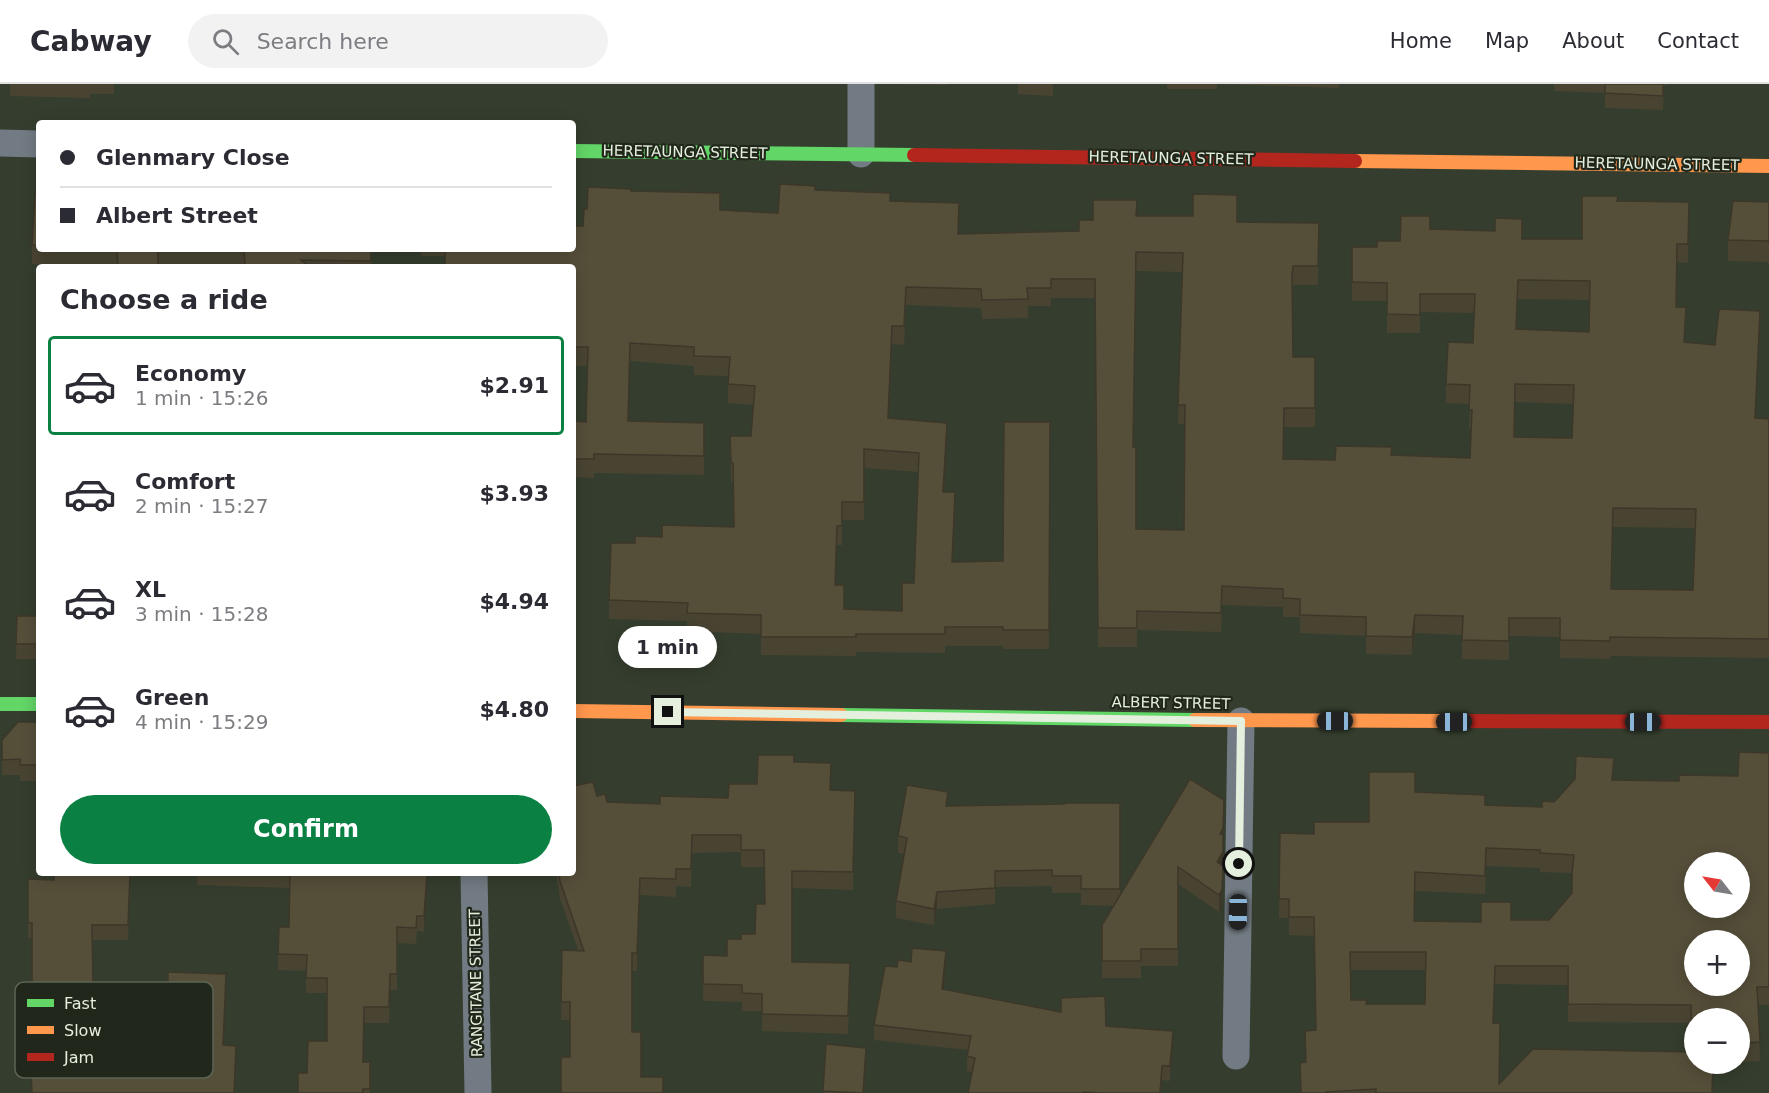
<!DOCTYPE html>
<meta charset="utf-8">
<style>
body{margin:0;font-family:"DejaVu Sans",sans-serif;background:#f2f2f3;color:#2b2b33;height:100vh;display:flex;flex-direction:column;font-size:22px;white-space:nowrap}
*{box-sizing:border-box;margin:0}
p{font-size:20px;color:#7c7c81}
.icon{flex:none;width:33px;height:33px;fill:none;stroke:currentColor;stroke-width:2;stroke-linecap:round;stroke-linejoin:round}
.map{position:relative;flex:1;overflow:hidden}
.side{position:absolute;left:36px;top:180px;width:540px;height:612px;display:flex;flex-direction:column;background:#fff;border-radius:6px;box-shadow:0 3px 15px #0003}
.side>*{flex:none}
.top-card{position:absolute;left:36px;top:36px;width:540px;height:132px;border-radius:6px;box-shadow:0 3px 15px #0003;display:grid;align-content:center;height:132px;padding:0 24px;background:#fff}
.needle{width:39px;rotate:301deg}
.fabs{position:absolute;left:1684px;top:768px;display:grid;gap:12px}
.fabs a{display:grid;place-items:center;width:66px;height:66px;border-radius:50%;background:#fff;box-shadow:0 3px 15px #0003;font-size:30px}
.end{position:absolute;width:27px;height:27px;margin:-14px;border:8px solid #e5efde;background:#111;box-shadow:0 0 0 3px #111}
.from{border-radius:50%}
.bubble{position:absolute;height:42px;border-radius:21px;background:#fff;box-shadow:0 3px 15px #0003;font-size:20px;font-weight:600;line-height:42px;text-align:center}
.car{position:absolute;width:18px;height:36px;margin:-18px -9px;border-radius:8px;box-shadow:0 0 4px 2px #0007;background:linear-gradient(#222 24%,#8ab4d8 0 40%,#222 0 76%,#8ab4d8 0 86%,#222 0)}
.top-card b{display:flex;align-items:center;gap:21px;height:57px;font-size:22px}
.top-card b+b{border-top:2px solid #e1e1e2}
.top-card i{width:15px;height:15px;background:#2b2b33}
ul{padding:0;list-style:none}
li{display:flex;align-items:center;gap:18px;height:99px;margin:0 12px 9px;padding:0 12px;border:3px solid transparent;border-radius:6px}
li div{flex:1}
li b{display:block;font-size:22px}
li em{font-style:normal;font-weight:600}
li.active{border-color:#0b8043}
li>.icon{width:54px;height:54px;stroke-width:1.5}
h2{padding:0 24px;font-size:27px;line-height:72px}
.cta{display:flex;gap:12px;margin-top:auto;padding:12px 24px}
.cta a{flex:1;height:69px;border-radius:36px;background:#0b8043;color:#fff;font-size:24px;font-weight:600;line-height:69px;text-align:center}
header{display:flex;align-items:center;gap:36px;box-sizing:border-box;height:84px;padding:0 30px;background:#fff;border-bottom:2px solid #e1e1e2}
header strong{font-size:28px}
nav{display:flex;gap:33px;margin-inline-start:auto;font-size:21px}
.search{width:420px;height:54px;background:#f2f2f3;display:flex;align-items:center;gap:15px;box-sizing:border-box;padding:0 21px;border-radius:33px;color:#7c7c81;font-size:22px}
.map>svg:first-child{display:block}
</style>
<header>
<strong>Cabway</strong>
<div class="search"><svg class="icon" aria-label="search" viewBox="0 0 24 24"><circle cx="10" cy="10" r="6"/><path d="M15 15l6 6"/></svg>Search here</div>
<nav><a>Home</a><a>Map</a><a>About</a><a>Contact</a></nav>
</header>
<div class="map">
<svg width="1769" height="1009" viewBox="0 0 1769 1009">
<rect width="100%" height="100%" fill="#353e2e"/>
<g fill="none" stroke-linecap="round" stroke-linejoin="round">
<!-- street -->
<g stroke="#727b83" stroke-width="27">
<polyline points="0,59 39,60"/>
<polyline points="861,70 861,0"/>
<polyline points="474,789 478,1009"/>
<polyline points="1236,972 1241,637"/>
</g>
<!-- fast -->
<g stroke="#63d668" stroke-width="14">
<polyline points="573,67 914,71"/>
<polyline points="0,620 39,620"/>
<polyline points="841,631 1195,636"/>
</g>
<!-- slow -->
<g stroke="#ff974d" stroke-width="14">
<polyline points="1355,77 1769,82"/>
<polyline points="573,627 841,631"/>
<polyline points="1195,636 1448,637"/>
</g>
<!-- jam -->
<g stroke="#b3261e" stroke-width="14">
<polyline points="914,71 1355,77"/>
<polyline points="1448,637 1769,638"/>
</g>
</g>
<!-- wall -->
<g fill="#494432" fill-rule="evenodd">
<polygon points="10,0 114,0 114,10 90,10 90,14 10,12"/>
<polygon points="890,0 948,0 948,1"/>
<polygon points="1018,0 1053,0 1053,12 1018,10"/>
<polygon points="1167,0 1339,0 1339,4 1217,0 1217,5 1167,5"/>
<polygon points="1554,0 1667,0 1667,1 1664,1 1663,26 1605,24 1605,9 1554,7"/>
<path d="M 815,106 L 890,117 L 959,138 L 958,150 L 1079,147 L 1093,136 L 1137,132 L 1237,138 L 1319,139 L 1318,201 L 1293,201 L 1293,273 L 1315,273 L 1315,343 L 1284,343 L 1284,375 L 1335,376 L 1392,371 L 1470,374 L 1471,345 L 1469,345 L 1470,320 L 1446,319 L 1446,300 L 1473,259 L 1474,229 L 1420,228 L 1420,249 L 1387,249 L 1387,217 L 1352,217 L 1352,163 L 1377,163 L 1400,157 L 1430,145 L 1522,155 L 1582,155 L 1617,117 L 1689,118 L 1688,179 L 1677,178 L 1677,223 L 1685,258 L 1715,261 L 1760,245 L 1755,334 L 1769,335 L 1769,574 L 1610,572 L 1610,575 L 1560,574 L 1560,553 L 1509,552 L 1509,576 L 1462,575 L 1462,551 L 1415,549 L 1412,571 L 1366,570 L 1366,552 L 1300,549 L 1300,533 L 1283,533 L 1283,523 L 1222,521 L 1221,548 L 1137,546 L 1137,563 L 1098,563 L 1095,214 L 1051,214 L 1051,222 L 1028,222 L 1028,234 L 982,235 L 981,224 L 906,221 L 904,261 L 892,260 L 889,334 L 947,357 L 944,408 L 955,427 L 953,478 L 1003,477 L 1050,338 L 1049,565 L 1003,565 L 1003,562 L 945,562 L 945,569 L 856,568 L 856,572 L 761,571 L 761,550 L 687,547 L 687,537 L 609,535 L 609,516 L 635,459 L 662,453 L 734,443 L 733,398 L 731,398 L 730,352 L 751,352 L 753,321 L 728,319 L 728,292 L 694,291 L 694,282 L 630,277 L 628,337 L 704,339 L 704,391 L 594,389 L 594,394 L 573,393 L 573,337 L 586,338 L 587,282 L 574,282 L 573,183 L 445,172 L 421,172 L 421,168 L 373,165 L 573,165 L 583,142 L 587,125 L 631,107 L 720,126 L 778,129 ZM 1136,187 L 1182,188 L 1178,340 L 1185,340 L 1184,446 L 1136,445 L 1133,363 ZM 1518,215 L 1589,216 L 1589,248 L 1516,245 ZM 1515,318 L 1573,320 L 1572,354 L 1515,353 ZM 864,384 L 919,388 L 914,499 L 902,527 L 844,525 L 835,501 L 837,461 L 842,461 L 842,436 L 864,436 ZM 1613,443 L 1696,444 L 1693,506 L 1612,505 Z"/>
<polygon points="39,110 39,165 372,165 371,183 244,183 158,181 158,183 93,183 32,180 32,161"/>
<polygon points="1769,118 1769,180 1768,178 1728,177 1728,156"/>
<polygon points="39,476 39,575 16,575 17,532 36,532"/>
<polygon points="39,638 39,697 20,697 20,691 2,691 2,656"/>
<path d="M 1769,669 L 1769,921 L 1758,921 L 1760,977 L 1740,978 L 1740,934 L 1695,934 L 1695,980 L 1713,980 L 1713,1009 L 1301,1009 L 1300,979 L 1305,978 L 1305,947 L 1316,946 L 1314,852 L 1289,851 L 1289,834 L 1279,834 L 1280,749 L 1314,750 L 1369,738 L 1415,708 L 1485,721 L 1542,723 L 1554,718 L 1613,696 L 1679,697 L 1738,692 ZM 1486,782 L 1540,784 L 1540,788 L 1572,789 L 1572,809 L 1549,836 L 1511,836 L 1481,838 L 1414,837 L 1415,807 L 1485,810 ZM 1351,886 L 1426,886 L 1425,920 L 1366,920 L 1351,916 ZM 1495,900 L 1568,901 L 1568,938 L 1691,939 L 1692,968 L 1499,1000 L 1493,939 Z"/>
<polygon points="794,678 855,724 853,806 792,804 792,878 850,896 848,950 762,947 762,927 742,927 742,918 703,917 703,871 727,872 741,855 755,850 765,820 764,783 741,783 741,768 692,769 691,803 676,802 676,813 640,811 637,887 632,887 632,948 641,993 663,1009 570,973 570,936 561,936 562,866 578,866 560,814 556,789 573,789 597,712 607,718 660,720 728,714 757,700"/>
<polygon points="1190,695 1222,823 1219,828 1178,800 1178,882 1141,882 1141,894 1102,894 1102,841 1114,822 1081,821 1081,809 1052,809 1052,802 995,803 995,820 937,825 934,841 896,834 896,817 905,770 898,769 898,752 948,722 1120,719 1120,811"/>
<polygon points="130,789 128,856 92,856 93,902 117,965 167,968 226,905 223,961 236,977 35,986 34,949 28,949 28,902 32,902 32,854 28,854 28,795 54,796"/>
<polygon points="197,789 427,789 424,848 417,847 416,860 397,859 397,906 390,906 389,939 364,939 363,978 370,978 370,1009 298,1009 307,989 327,957 327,909 306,909 306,887 278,886 278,870 289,843 290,804 197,801"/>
<polygon points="946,882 943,906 1061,928 1061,914 1106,942 1173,961 1170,997 1162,996 1161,1009 968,1009 972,988 967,987 967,972 969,966 874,956 874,941"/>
<polygon points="866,979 864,1009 823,1009 823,1007"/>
</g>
<!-- shaded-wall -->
<g fill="#3c3729">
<polygon points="1760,227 1760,245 1755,353 1755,334"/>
<polygon points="892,242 892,260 888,353 888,334"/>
<polygon points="947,339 947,357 943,427 943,408"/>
<polygon points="955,408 955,427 952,497 952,478"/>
<polygon points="837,442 837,461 835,520 835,501"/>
<polygon points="1415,531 1415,549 1412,571 1412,553"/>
<polygon points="1224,716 1222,823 1219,828 1219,811 1217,778"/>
<polygon points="427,789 427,801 424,848 424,832"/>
<polygon points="640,794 640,811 637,887 637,869"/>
<polygon points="937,808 937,825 934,841 934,825"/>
<polygon points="946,867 946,882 942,920 942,905"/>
<polygon points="226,890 226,905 223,977 223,961"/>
<polygon points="1173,947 1173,961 1170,997 1170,982"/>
<polygon points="236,962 236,977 235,1009 234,1009"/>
<polygon points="866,964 866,979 864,1009 863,1009"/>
<polygon points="1162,982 1161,1009 1160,1009"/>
</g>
<!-- building -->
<g fill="#554f3a" stroke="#3c3729" stroke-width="1.5" fill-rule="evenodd">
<polygon points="1605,0 1663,0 1663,12 1605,9"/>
<path d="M 780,100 L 815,102 L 815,106 L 890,109 L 890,117 L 959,119 L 958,150 L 1079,147 L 1079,136 L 1093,136 L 1093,116 L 1137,116 L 1136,132 L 1193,132 L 1193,110 L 1237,111 L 1237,138 L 1319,139 L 1318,182 L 1293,182 L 1292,193 L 1293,273 L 1315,273 L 1315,324 L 1284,324 L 1283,375 L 1335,376 L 1336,362 L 1392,363 L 1391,371 L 1470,374 L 1472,326 L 1469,326 L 1470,301 L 1446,300 L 1448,258 L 1473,259 L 1475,210 L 1420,210 L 1420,231 L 1387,230 L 1387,199 L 1352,198 L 1352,163 L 1377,163 L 1377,157 L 1400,157 L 1401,132 L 1430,132 L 1430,145 L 1495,147 L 1495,134 L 1522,135 L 1522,155 L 1582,155 L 1582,112 L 1618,112 L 1617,117 L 1689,118 L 1688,160 L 1677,160 L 1676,223 L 1686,223 L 1684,258 L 1715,261 L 1719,225 L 1760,227 L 1755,334 L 1769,335 L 1769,555 L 1610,553 L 1610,557 L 1560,556 L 1560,534 L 1509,534 L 1509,557 L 1462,556 L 1463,532 L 1415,531 L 1412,553 L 1366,552 L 1366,533 L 1300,531 L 1300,515 L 1283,514 L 1283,505 L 1222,502 L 1221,529 L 1137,527 L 1137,544 L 1098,544 L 1095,195 L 1051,195 L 1051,204 L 1027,204 L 1028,215 L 982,216 L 981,205 L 906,203 L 904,242 L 892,242 L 888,334 L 947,339 L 943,408 L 955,408 L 952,478 L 1003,477 L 1004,338 L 1050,338 L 1049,546 L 1003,546 L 1003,543 L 945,543 L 945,550 L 856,550 L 856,553 L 761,553 L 761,531 L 687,529 L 688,519 L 609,516 L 611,459 L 635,459 L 635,452 L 662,453 L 662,441 L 734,443 L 733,379 L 731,379 L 730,352 L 751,352 L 755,302 L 728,300 L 730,273 L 694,272 L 694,263 L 630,259 L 628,337 L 704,339 L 704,372 L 594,370 L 594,375 L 573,375 L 573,337 L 586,338 L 588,263 L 574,263 L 573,183 L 445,183 L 445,165 L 573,165 L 573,142 L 583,142 L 584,125 L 587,125 L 588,103 L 631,105 L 631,107 L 720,109 L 720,126 L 778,129 ZM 1136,168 L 1183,169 L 1178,321 L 1185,321 L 1184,446 L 1136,445 L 1136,363 L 1133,363 ZM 1518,196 L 1590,197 L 1589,248 L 1516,245 ZM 1515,300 L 1574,301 L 1572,354 L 1514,353 ZM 864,365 L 919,369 L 914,499 L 902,499 L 902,527 L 844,525 L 844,501 L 835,501 L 837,442 L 842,442 L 842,418 L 864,418 ZM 1613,424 L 1696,425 L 1693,506 L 1611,505 Z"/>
<polygon points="35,110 39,110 39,162 32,161"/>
<polygon points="1733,117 1769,118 1769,159 1769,157 1728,156"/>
<polygon points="108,165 158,165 158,183 118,183 117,165"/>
<polygon points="244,165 371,165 371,177 301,176 310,183 245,183"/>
<polygon points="37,476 39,476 39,560 16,560 17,532 36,532"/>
<polygon points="18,638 39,638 39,681 20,681 20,675 2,676 2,656"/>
<path d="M 1739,668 L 1769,669 L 1769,903 L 1757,903 L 1760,958 L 1740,959 L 1740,934 L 1695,934 L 1695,961 L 1692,961 L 1691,921 L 1568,920 L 1568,882 L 1495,882 L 1493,939 L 1500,939 L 1499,1000 L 1533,965 L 1695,968 L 1695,980 L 1713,980 L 1712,1009 L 1376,1009 L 1376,1005 L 1326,1008 L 1326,1009 L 1301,1009 L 1300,979 L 1306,978 L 1305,947 L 1316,946 L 1314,833 L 1289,833 L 1289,815 L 1279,815 L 1280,749 L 1314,750 L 1314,738 L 1369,738 L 1369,688 L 1415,688 L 1415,708 L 1485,711 L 1485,721 L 1542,723 L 1542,717 L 1554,718 L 1575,695 L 1576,672 L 1614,674 L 1612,696 L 1679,697 L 1679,691 L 1738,692 ZM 1486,764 L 1540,766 L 1540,769 L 1574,771 L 1572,789 L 1572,809 L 1549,836 L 1511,836 L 1511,818 L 1481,818 L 1481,838 L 1414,837 L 1415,788 L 1485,792 ZM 1695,778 L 1740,778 L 1740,824 L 1695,824 ZM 1695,856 L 1740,856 L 1740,902 L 1695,902 ZM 1350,868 L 1426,868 L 1425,920 L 1366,920 L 1367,916 L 1351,916 Z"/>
<polygon points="758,671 794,671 794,678 831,679 830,706 855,707 853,788 792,787 792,878 850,879 848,932 762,930 762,910 742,909 742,901 703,900 703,871 727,872 727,855 741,855 741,850 755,850 756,820 765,820 764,766 741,766 741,751 692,751 691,785 676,785 676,795 640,794 637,869 632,869 632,948 641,948 641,993 663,993 663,1009 561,1009 561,973 570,973 570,918 561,918 562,866 584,867 560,797 559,789 573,789 573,702 593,698 597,712 605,710 607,718 660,720 660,712 728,714 729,700 757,700"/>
<polygon points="1190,695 1224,716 1223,744 1220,750 1223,750 1223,768 1217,778 1223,782 1222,806 1219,811 1178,783 1178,865 1141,865 1141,877 1102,877 1102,841"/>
<polygon points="907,701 948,708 946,722 1064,720 1064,719 1120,719 1120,805 1081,805 1081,792 1052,792 1052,786 995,787 995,804 937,808 934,825 896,817 907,754 898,752"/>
<polygon points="54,789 130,789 128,841 92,841 93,902 117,902 117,965 167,968 168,888 226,890 223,961 236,962 234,1009 32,1009 31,986 36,986 34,934 28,934 28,902 32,902 32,839 28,839 28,795 54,796"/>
<polygon points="290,789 427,789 424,832 417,832 416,844 397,843 397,890 390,890 389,923 364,923 363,978 370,978 370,1005 363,1005 363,1009 298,1009 298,989 307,989 308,957 327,957 327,894 306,894 307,871 278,870 279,843 289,843"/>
<polygon points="912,864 946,867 942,905 1061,928 1061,914 1105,912 1106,942 1173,947 1170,982 1162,982 1160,1009 1103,1009 1083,1008 1082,1009 968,1009 975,974 967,972 971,952 874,941 885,882 897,883 898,876 911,878"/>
<polygon points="826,960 866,964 863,1009 823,1007"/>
</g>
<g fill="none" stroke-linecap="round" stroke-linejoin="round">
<!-- route -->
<polyline stroke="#e5efde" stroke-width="8" points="668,628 1241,637 1239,780"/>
</g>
<g text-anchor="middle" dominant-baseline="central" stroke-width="4.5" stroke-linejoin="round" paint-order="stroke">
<!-- street labels -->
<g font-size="15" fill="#e5efde" stroke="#21281b">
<text transform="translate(685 68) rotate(1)">HERETAUNGA STREET</text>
<text transform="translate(1171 74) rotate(1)">HERETAUNGA STREET</text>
<text transform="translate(1657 80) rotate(1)">HERETAUNGA STREET</text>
<text transform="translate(1171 619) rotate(1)">ALBERT STREET</text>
<text transform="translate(476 899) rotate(-91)">RANGITANE STREET</text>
</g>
</g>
<!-- legend -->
<rect x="15" y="898" width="198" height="96" rx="9" fill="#21281b" stroke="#5c6456" stroke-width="1.5"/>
<rect x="27" y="915" width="27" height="8" fill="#63d668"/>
<rect x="27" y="942" width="27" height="8" fill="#ff974d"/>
<rect x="27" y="969" width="27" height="8" fill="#b3261e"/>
<g font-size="16" fill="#e5efde">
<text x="64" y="925">Fast</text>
<text x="64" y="952">Slow</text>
<text x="64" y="979">Jam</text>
</g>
</svg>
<div class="fabs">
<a><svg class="needle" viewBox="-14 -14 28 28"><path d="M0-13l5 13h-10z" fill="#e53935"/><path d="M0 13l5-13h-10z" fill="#7c7c81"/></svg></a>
<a>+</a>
<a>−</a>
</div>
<i class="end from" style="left:1239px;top:780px"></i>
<i class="end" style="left:668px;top:628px"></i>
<div class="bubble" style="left:618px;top:542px;width:99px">1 min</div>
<i class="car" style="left:1335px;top:637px;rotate:270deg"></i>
<i class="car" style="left:1454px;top:638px;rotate:270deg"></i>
<i class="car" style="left:1643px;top:638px;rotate:90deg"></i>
<i class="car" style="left:1238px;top:828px;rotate:181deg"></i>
<div class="top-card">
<b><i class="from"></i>Glenmary Close</b>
<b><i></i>Albert Street</b>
</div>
<section class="side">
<h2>Choose a ride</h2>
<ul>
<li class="active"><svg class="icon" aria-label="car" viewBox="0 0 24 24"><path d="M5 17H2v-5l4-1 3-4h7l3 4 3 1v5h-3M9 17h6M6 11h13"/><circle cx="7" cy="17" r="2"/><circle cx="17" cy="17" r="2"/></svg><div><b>Economy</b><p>1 min · 15:26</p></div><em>$2.91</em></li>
<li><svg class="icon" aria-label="car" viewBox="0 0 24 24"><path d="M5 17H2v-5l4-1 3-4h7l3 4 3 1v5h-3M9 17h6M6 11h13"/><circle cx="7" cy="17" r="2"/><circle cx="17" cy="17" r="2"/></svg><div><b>Comfort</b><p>2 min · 15:27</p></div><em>$3.93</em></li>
<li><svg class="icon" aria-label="car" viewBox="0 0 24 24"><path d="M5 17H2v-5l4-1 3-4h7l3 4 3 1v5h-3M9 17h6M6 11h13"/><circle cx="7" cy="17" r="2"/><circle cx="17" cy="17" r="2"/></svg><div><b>XL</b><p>3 min · 15:28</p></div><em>$4.94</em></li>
<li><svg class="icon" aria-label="car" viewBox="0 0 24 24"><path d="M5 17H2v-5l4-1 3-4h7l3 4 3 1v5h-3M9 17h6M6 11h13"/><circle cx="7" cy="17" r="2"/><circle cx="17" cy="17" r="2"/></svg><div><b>Green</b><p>4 min · 15:29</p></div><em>$4.80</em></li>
</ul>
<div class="cta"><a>Confirm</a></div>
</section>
</div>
